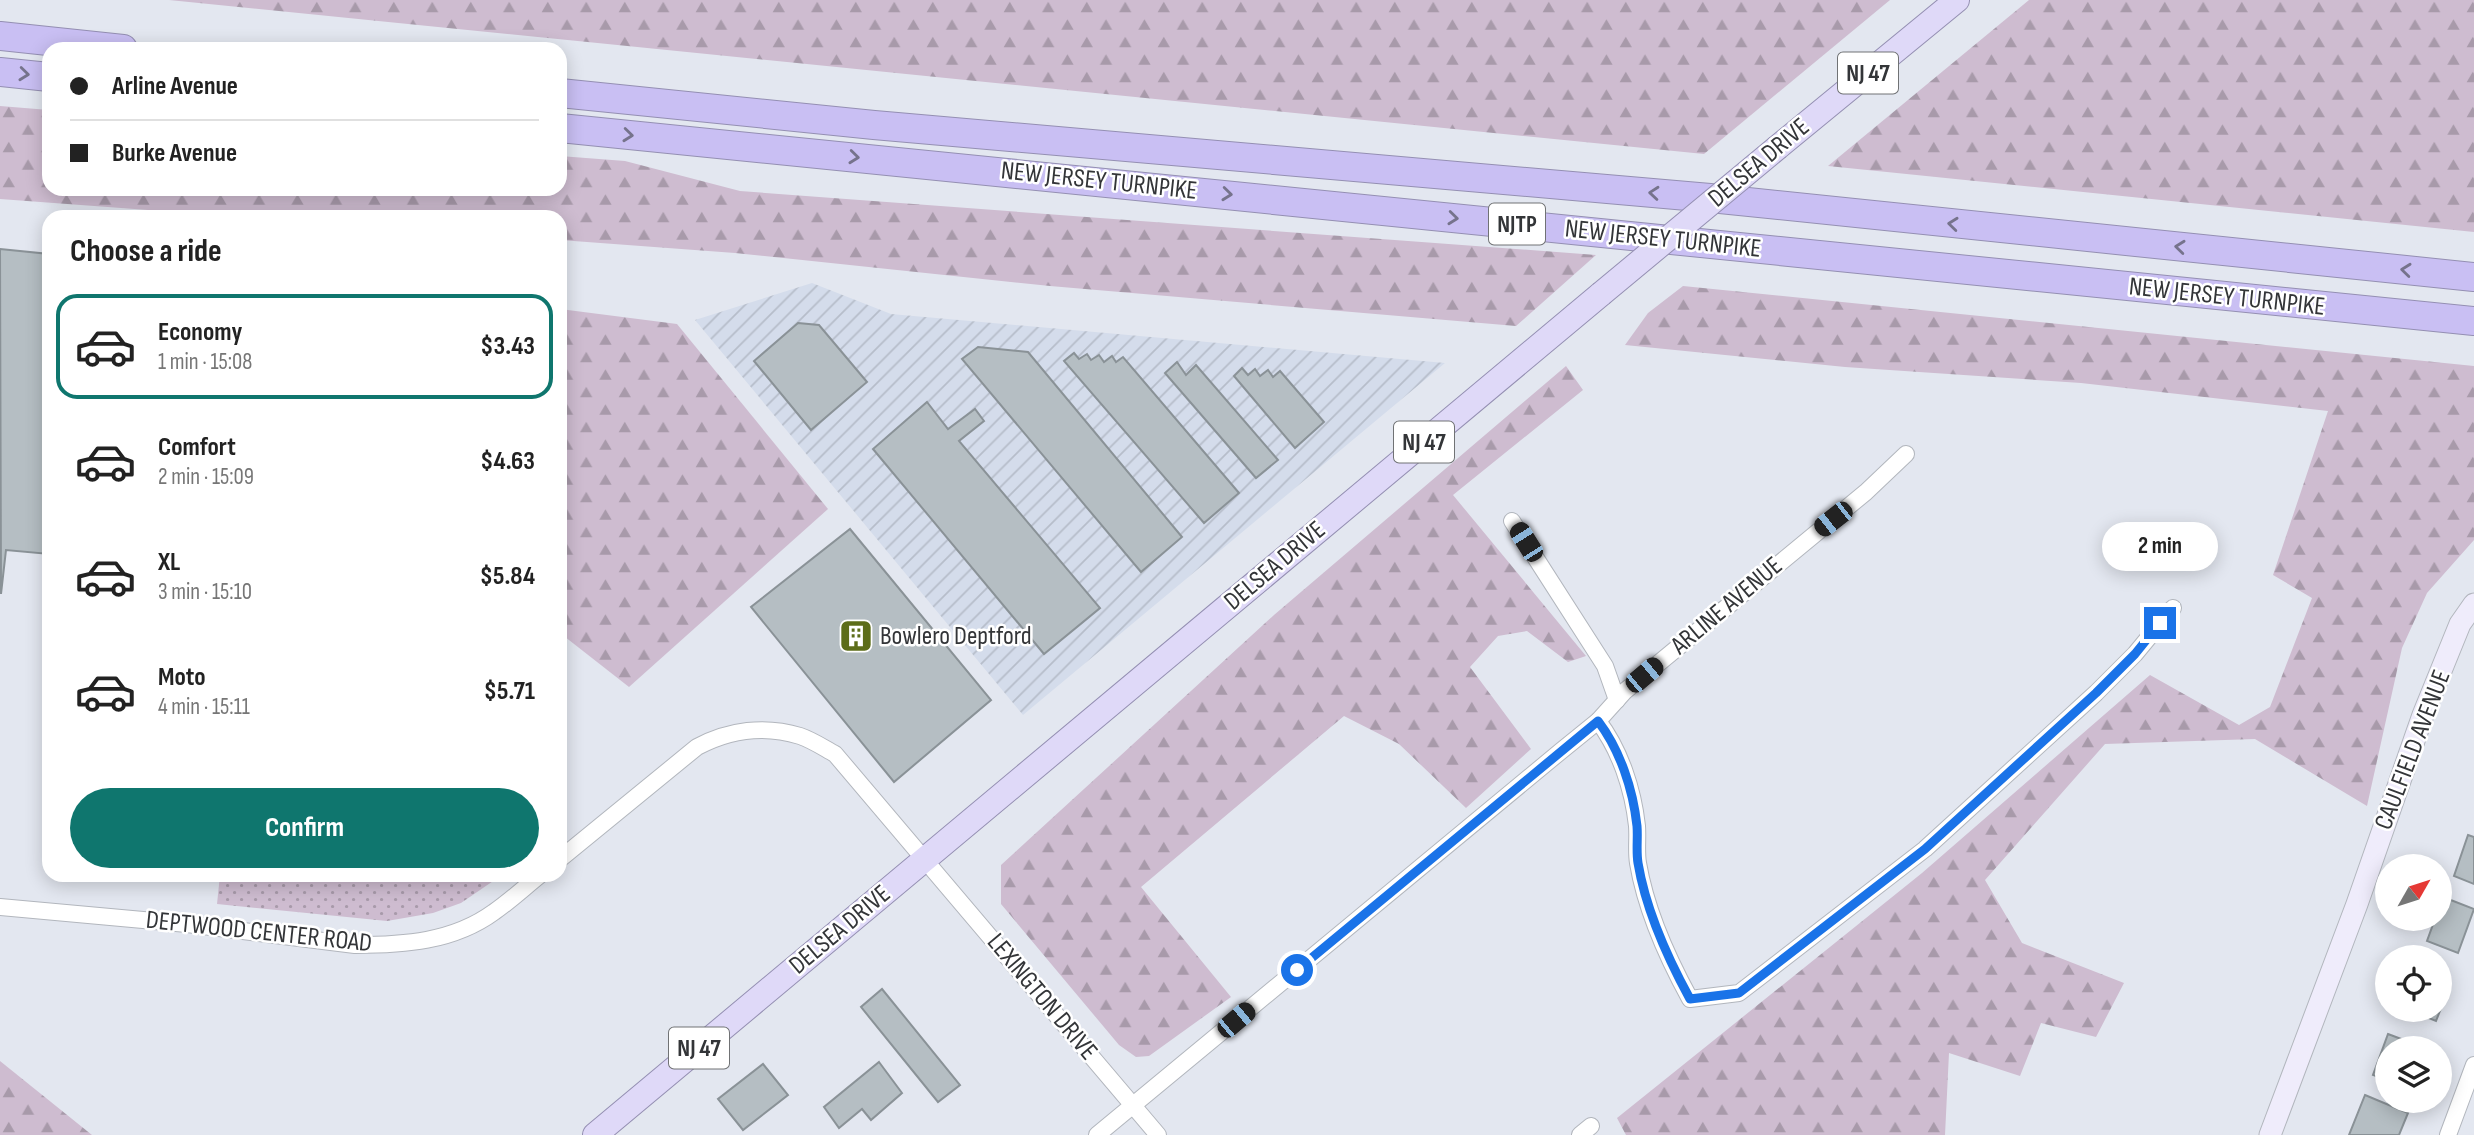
<!DOCTYPE html>
<meta charset="utf-8">
<style>
body{margin:0;font-family:"Sofia Sans Condensed",sans-serif;background:#f6f6f6;color:#222;height:100vh;display:flex;flex-direction:column;font-size:26px;white-space:nowrap}
*{box-sizing:border-box;margin:0}
p{font-size:23px;color:#767676}
.icon{flex:none;width:38px;height:38px;fill:none;stroke:currentColor;stroke-width:2;stroke-linecap:round;stroke-linejoin:round}
.map{position:relative;flex:1;overflow:hidden}
.side{position:absolute;left:42px;top:210px;width:525px;height:672px;display:flex;flex-direction:column;background:#fff;border-radius:21px;box-shadow:0 4px 18px #0003}
.side>*{flex:none}
.banner{position:absolute;left:42px;top:42px;width:525px;height:154px;border-radius:21px;box-shadow:0 4px 18px #0003;display:grid;align-content:center;height:154px;padding:0 28px;background:#fff}
.needle{width:46px;rotate:51deg}
.buttons{position:absolute;left:2375px;top:854px;display:grid;gap:14px}
.buttons a{display:grid;place-items:center;width:77px;height:77px;border-radius:50%;background:#fff;box-shadow:0 4px 18px #0003;font-size:35px}
.end{position:absolute;width:32px;height:32px;margin:-16px;border:9px solid #1a73e8;background:#fff;box-shadow:0 0 0 4px #fff}
.from{border-radius:50%}
.bubble{position:absolute;height:49px;border-radius:24px;background:#fff;box-shadow:0 4px 18px #0003;font-size:23px;font-weight:700;line-height:49px;text-align:center}
.car{position:absolute;width:21px;height:42px;margin:-21px -10px;border-radius:9px;box-shadow:0 0 5px 2px #0007;background:linear-gradient(#222 24%,#8ab4d8 0 40%,#222 0 76%,#8ab4d8 0 86%,#222 0)}
.banner b{display:flex;align-items:center;gap:24px;height:66px;font-size:26px}
.banner b+b{border-top:2px solid #e0e0e0}
.banner i{width:18px;height:18px;background:#222}
ul{padding:0;list-style:none}
li{display:flex;align-items:center;gap:21px;height:105px;margin:0 14px 10px;padding:0 14px;border:4px solid transparent;border-radius:21px}
li div{flex:1}
li b{display:block;font-size:26px}
li em{font-style:normal;font-weight:700}
li.selected{border-color:#0f766e}
li>.icon{width:63px;height:63px;stroke-width:1.5}
h2{padding:0 28px;font-size:32px;line-height:84px}
.button{display:flex;gap:14px;margin-top:auto;padding:14px 28px}
.button a{flex:1;height:80px;border-radius:42px;background:#0f766e;color:#fff;font-size:28px;font-weight:700;line-height:80px;text-align:center}
.map>svg:first-child{display:block}
</style>
<div class="map">
<svg width="2474" height="1135" viewBox="0 0 2474 1135">
<defs>
<pattern id="industrial-furrows" width="10" height="10" patternUnits="userSpaceOnUse" patternTransform="scale(1.75)"><rect width="10" height="10" fill="#d4dceb"/><path d="M-1 1l2-2M0 10L10 0M9 11l2-2" fill="none" stroke="#b6bdca"/></pattern>
<pattern id="green-dots" width="8" height="8" patternUnits="userSpaceOnUse" patternTransform="scale(1.75)"><rect width="8" height="8" fill="#cebcd0"/><path d="M2 2h.1M6 6h.1" fill="none" stroke="#a89aaa" stroke-width="1.8" stroke-linecap="round"/></pattern>
<pattern id="forest-firs" width="22" height="20" patternUnits="userSpaceOnUse" patternTransform="scale(1.75)"><rect width="22" height="20" fill="#cebcd0"/><path d="M5 1l3.5 6h-7zM16 11l3.5 6h-7z" fill="#a89aaa"/></pattern>
</defs>
<rect width="100%" height="100%" fill="#e3e7f0"/>
<!-- industrial -->
<polygon fill="url(#industrial-furrows)" points="812,283 891,314 1445,363 1023,715 695,320"/>
<!-- green -->
<polygon fill="url(#green-dots)" points="220,875 502,875 461,903 433,913 387,921 217,904"/>
<!-- forest -->
<g fill="url(#forest-firs)">
<polygon points="169,0 1890,0 1704,154"/>
<polygon points="2029,0 2474,0 2474,232 1828,166"/>
<polygon points="0,106 49,110 49,189 560,189 560,156 625,161 740,191 1596,255 1516,326 1050,286 735,253 560,240 560,217 242,217 0,199"/>
<polygon points="1683,286 2474,366 2474,540 2427,593 2402,648 2367,806 2255,739 2105,744 1985,880 2022,943 2124,983 2096,1037 2041,1023 2020,1076 1949,1053 1945,1135 1626,1135 1617,1118 1922,873 2150,675 2239,725 2270,707 2312,598 2273,575 2328,411 2081,383 1845,367 1625,345 1648,313"/>
<polygon points="560,309 677,324 828,509 629,687 560,633"/>
<polygon points="1566,366 1583,390 1453,495 1586,656 1568,662 1527,631 1498,636 1470,667 1531,749 1466,808 1399,744 1344,716 1141,887 1231,997 1149,1056 1136,1057 1119,1045 1001,904 1001,865 1274,615"/>
<polygon points="0,1061 92,1135 0,1135"/>
</g>
<!-- building -->
<g fill="#b5bec3" stroke="#8a9297" stroke-width="2">
<polygon points="0,249 49,254 49,554 6,550 1,594"/>
<polygon points="798,323 819,325 867,382 811,430 754,361"/>
<polygon points="978,347 1028,352 1182,537 1141,572 962,359"/>
<polygon points="1074,353 1079,359 1087,354 1091,360 1099,355 1104,362 1112,356 1116,362 1123,357 1239,493 1204,523 1064,361"/>
<polygon points="1177,362 1186,375 1196,365 1278,460 1256,478 1165,373"/>
<polygon points="1242,368 1248,375 1255,369 1260,376 1268,370 1273,377 1280,371 1324,422 1295,448 1234,376"/>
<polygon points="927,402 948,429 975,409 984,421 959,441 1100,608 1044,654 873,449"/>
<polygon points="850,529 991,700 894,782 751,607"/>
<polygon points="2468,835 2474,837 2474,884 2454,876"/>
<polygon points="2443,897 2474,909 2458,953 2427,941 2435,919 2440,919 2440,907"/>
<polygon points="882,989 960,1085 938,1102 861,1007"/>
<polygon points="2440,989 2447,993 2436,1021 2409,1010 2440,1010"/>
<polygon points="2388,1034 2425,1048 2387,1048 2387,1080 2373,1075"/>
<polygon points="879,1062 902,1093 871,1120 862,1109 839,1128 824,1107"/>
<polygon points="763,1064 788,1095 743,1130 718,1099"/>
<polygon points="2365,1095 2408,1113 2399,1135 2349,1135"/>
</g>
<g fill="none" stroke-linecap="round" stroke-linejoin="round">
<defs>
<g id="street">
<polyline points="1512,521 1605,666 1617,700"/>
<path d="M 1598,721 C 1620,750 1633,789 1637,826 C 1638,838 1636,851 1638,863 C 1646,911 1667,957 1690,999 L 1739,993 L 1925,849 L 2096,693 L 2135,654 L 2173,608"/>
<path d="M 560,859 L 697,747 C 729,730 765,725 800,736 C 812,740 824,748 835,754 L 1158,1135"/>
<path d="M 0,907 L 187,924 L 355,945 C 403,945 453,942 494,912 C 510,901 525,887 540,875"/>
<polyline points="1097,1135 1561,751 1598,721 1625,691 1866,492 1906,454"/>
<polyline points="1580,1135 1591,1126"/>
<polyline points="2448,1135 2474,1065"/>
</g>
<polyline id="secondary" points="2270,1135 2357,904 2423,715 2460,624 2474,604"/>
<g id="primary">
<polyline points="1778,147 1957,0"/>
<polyline points="595,1135 1601,294"/>
</g>
<g id="highway">
<polyline points="0,36 123,49"/>
<polyline points="0,72 49,77"/>
<polyline points="560,93 874,125 1710,198 2474,277"/>
<polyline points="560,128 2474,321"/>
</g>
</defs>
<!-- street casing -->
<use href="#street" stroke="#b2b6bd" stroke-width="18"/>
<!-- secondary casing -->
<use href="#secondary" stroke="#b2b6bd" stroke-width="23"/>
<!-- primary casing -->
<use href="#primary" stroke="#948fb2" stroke-width="26"/>
<!-- highway casing -->
<use href="#highway" stroke="#948fb2" stroke-width="30"/>
<!-- street -->
<use href="#street" stroke="#fff" stroke-width="16"/>
<!-- secondary -->
<use href="#secondary" stroke="#efecfb" stroke-width="21"/>
<!-- primary -->
<use href="#primary" stroke="#dfd9f8" stroke-width="24"/>
<!-- highway -->
<use href="#highway" stroke="#c9bff3" stroke-width="28"/>
<defs>
<polyline id="primary-bridge" points="1601,294 1778,147"/>
</defs>
<!-- primary-bridge casing -->
<use href="#primary-bridge" stroke="#948fb2" stroke-width="26" stroke-linecap="butt"/>
<!-- primary-bridge -->
<use href="#primary-bridge" stroke="#dfd9f8" stroke-width="24"/>
</g>
<!-- one-way arrows -->
<defs><path id="oneway-chevron" d="M-2-3.5L2.5 0L-2 3.5" fill="none" stroke-width="1.6" stroke-linecap="round" stroke-linejoin="round" transform="scale(1.75)"/></defs>
<g stroke="#76738c">
<use href="#oneway-chevron" transform="translate(24 74) rotate(6)"/>
<use href="#oneway-chevron" transform="translate(628 135) rotate(6)"/>
<use href="#oneway-chevron" transform="translate(854 157) rotate(6)"/>
<use href="#oneway-chevron" transform="translate(1654 193) rotate(-175)"/>
<use href="#oneway-chevron" transform="translate(1227 194) rotate(6)"/>
<use href="#oneway-chevron" transform="translate(1453 218) rotate(6)"/>
<use href="#oneway-chevron" transform="translate(1953 224) rotate(-174)"/>
<use href="#oneway-chevron" transform="translate(2180 247) rotate(-174)"/>
<use href="#oneway-chevron" transform="translate(2406 270) rotate(-174)"/>
</g>
<g fill="none" stroke-linecap="round" stroke-linejoin="round">
<!-- route -->
<path stroke="#1a73e8" stroke-width="9" d="M 1297,970 L 1598,721 C 1620,750 1633,789 1637,826 C 1638,838 1636,851 1638,863 C 1646,911 1667,957 1690,999 L 1739,993 L 1925,849 L 2096,693 L 2135,654 L 2160,623"/>
</g>
<!-- icons -->
<defs>
<symbol id="building-square" viewBox="-11 -11 22 22"><rect x="-9" y="-9" width="18" height="18" rx="4" fill="#5c6d19" stroke="#fff"/><path d="M-4-6H4V6H1V3H-1V6H-4ZM-2.5-4.3h1.7v1.8h-1.7ZM.8-4.3h1.7v1.8H.8ZM-2.5-1h1.7V.8h-1.7ZM.8-1h1.7V.8H.8Z" fill="#fff"/></symbol>
</defs>
<g fill-rule="evenodd">
<use href="#building-square" x="837" y="617" width="38" height="38"/>
</g>
<g text-anchor="middle" dominant-baseline="central" stroke-width="5" stroke-linejoin="round" paint-order="stroke">
<!-- shield labels -->
<g fill="#fff" stroke="#707274" stroke-width="2">
<rect x="1838" y="52.5" width="60" height="41" rx="5"/>
<rect x="1489" y="203.5" width="56" height="41" rx="5"/>
<rect x="1394" y="421.5" width="60" height="41" rx="5"/>
<rect x="669" y="1027.5" width="60" height="41" rx="5"/>
</g>
<g font-size="24" font-weight="bold" fill="#333538">
<text x="1868" y="73">NJ 47</text>
<text x="1517" y="224">NJTP</text>
<text x="1424" y="442">NJ 47</text>
<text x="699" y="1048">NJ 47</text>
</g>
<!-- street labels -->
<g font-size="26" fill="#333538" stroke="#fff">
<text transform="translate(1759 163) rotate(-40)">DELSEA DRIVE</text>
<text transform="translate(1099 181) rotate(6)">NEW JERSEY TURNPIKE</text>
<text transform="translate(1663 239) rotate(6)">NEW JERSEY TURNPIKE</text>
<text transform="translate(2227 297) rotate(6)">NEW JERSEY TURNPIKE</text>
<text transform="translate(1275 566) rotate(-40)">DELSEA DRIVE</text>
<text transform="translate(1727 606) rotate(-40)">ARLINE AVENUE</text>
<text transform="translate(2413 750) rotate(-69)">CAULFIELD AVENUE</text>
<text transform="translate(840 930) rotate(-40)">DELSEA DRIVE</text>
<text transform="translate(259 932) rotate(6)">DEPTWOOD CENTER ROAD</text>
<text transform="translate(1042 997) rotate(50)">LEXINGTON DRIVE</text>
</g>
<!-- poi labels -->
<g font-size="26" fill="#333538" stroke="#fff" text-anchor="start">
<text x="880" y="636">Bowlero Deptford</text>
</g>
</g>
</svg>
<div class="buttons">
<a><svg class="needle" viewBox="-14 -14 28 28"><path d="M0-13l5 13h-10z" fill="#e53935"/><path d="M0 13l5-13h-10z" fill="#767676"/></svg></a>
<a><svg class="icon" aria-label="locate" viewBox="0 0 24 24"><circle cx="12" cy="12" r="6"/><path d="M12 2v4M12 18v4M2 12h4M18 12h4"/></svg></a>
<a><svg class="icon" aria-label="layers" viewBox="0 0 24 24"><path d="M12 4l9 5-9 5-9-5zM3 14l9 5 9-5"/></svg></a>
</div>
<i class="end from" style="left:1297px;top:970px"></i>
<i class="end" style="left:2160px;top:623px"></i>
<div class="bubble" style="left:2102px;top:522px;width:116px">2 min</div>
<i class="car" style="left:1833px;top:519px;rotate:232deg"></i>
<i class="car" style="left:1526px;top:542px;rotate:328deg"></i>
<i class="car" style="left:1644px;top:675px;rotate:50deg"></i>
<i class="car" style="left:1236px;top:1020px;rotate:50deg"></i>
<div class="banner">
<b><i class="from"></i>Arline Avenue</b>
<b><i></i>Burke Avenue</b>
</div>
<section class="side">
<h2>Choose a ride</h2>
<ul>
<li class="selected"><svg class="icon" aria-label="car" viewBox="0 0 24 24"><path d="M5 17H2v-5l4-1 3-4h7l3 4 3 1v5h-3M9 17h6M6 11h13"/><circle cx="7" cy="17" r="2"/><circle cx="17" cy="17" r="2"/></svg><div><b>Economy</b><p>1 min · 15:08</p></div><em>$3.43</em></li>
<li><svg class="icon" aria-label="car" viewBox="0 0 24 24"><path d="M5 17H2v-5l4-1 3-4h7l3 4 3 1v5h-3M9 17h6M6 11h13"/><circle cx="7" cy="17" r="2"/><circle cx="17" cy="17" r="2"/></svg><div><b>Comfort</b><p>2 min · 15:09</p></div><em>$4.63</em></li>
<li><svg class="icon" aria-label="car" viewBox="0 0 24 24"><path d="M5 17H2v-5l4-1 3-4h7l3 4 3 1v5h-3M9 17h6M6 11h13"/><circle cx="7" cy="17" r="2"/><circle cx="17" cy="17" r="2"/></svg><div><b>XL</b><p>3 min · 15:10</p></div><em>$5.84</em></li>
<li><svg class="icon" aria-label="car" viewBox="0 0 24 24"><path d="M5 17H2v-5l4-1 3-4h7l3 4 3 1v5h-3M9 17h6M6 11h13"/><circle cx="7" cy="17" r="2"/><circle cx="17" cy="17" r="2"/></svg><div><b>Moto</b><p>4 min · 15:11</p></div><em>$5.71</em></li>
</ul>
<div class="button"><a>Confirm</a></div>
</section>
</div>
